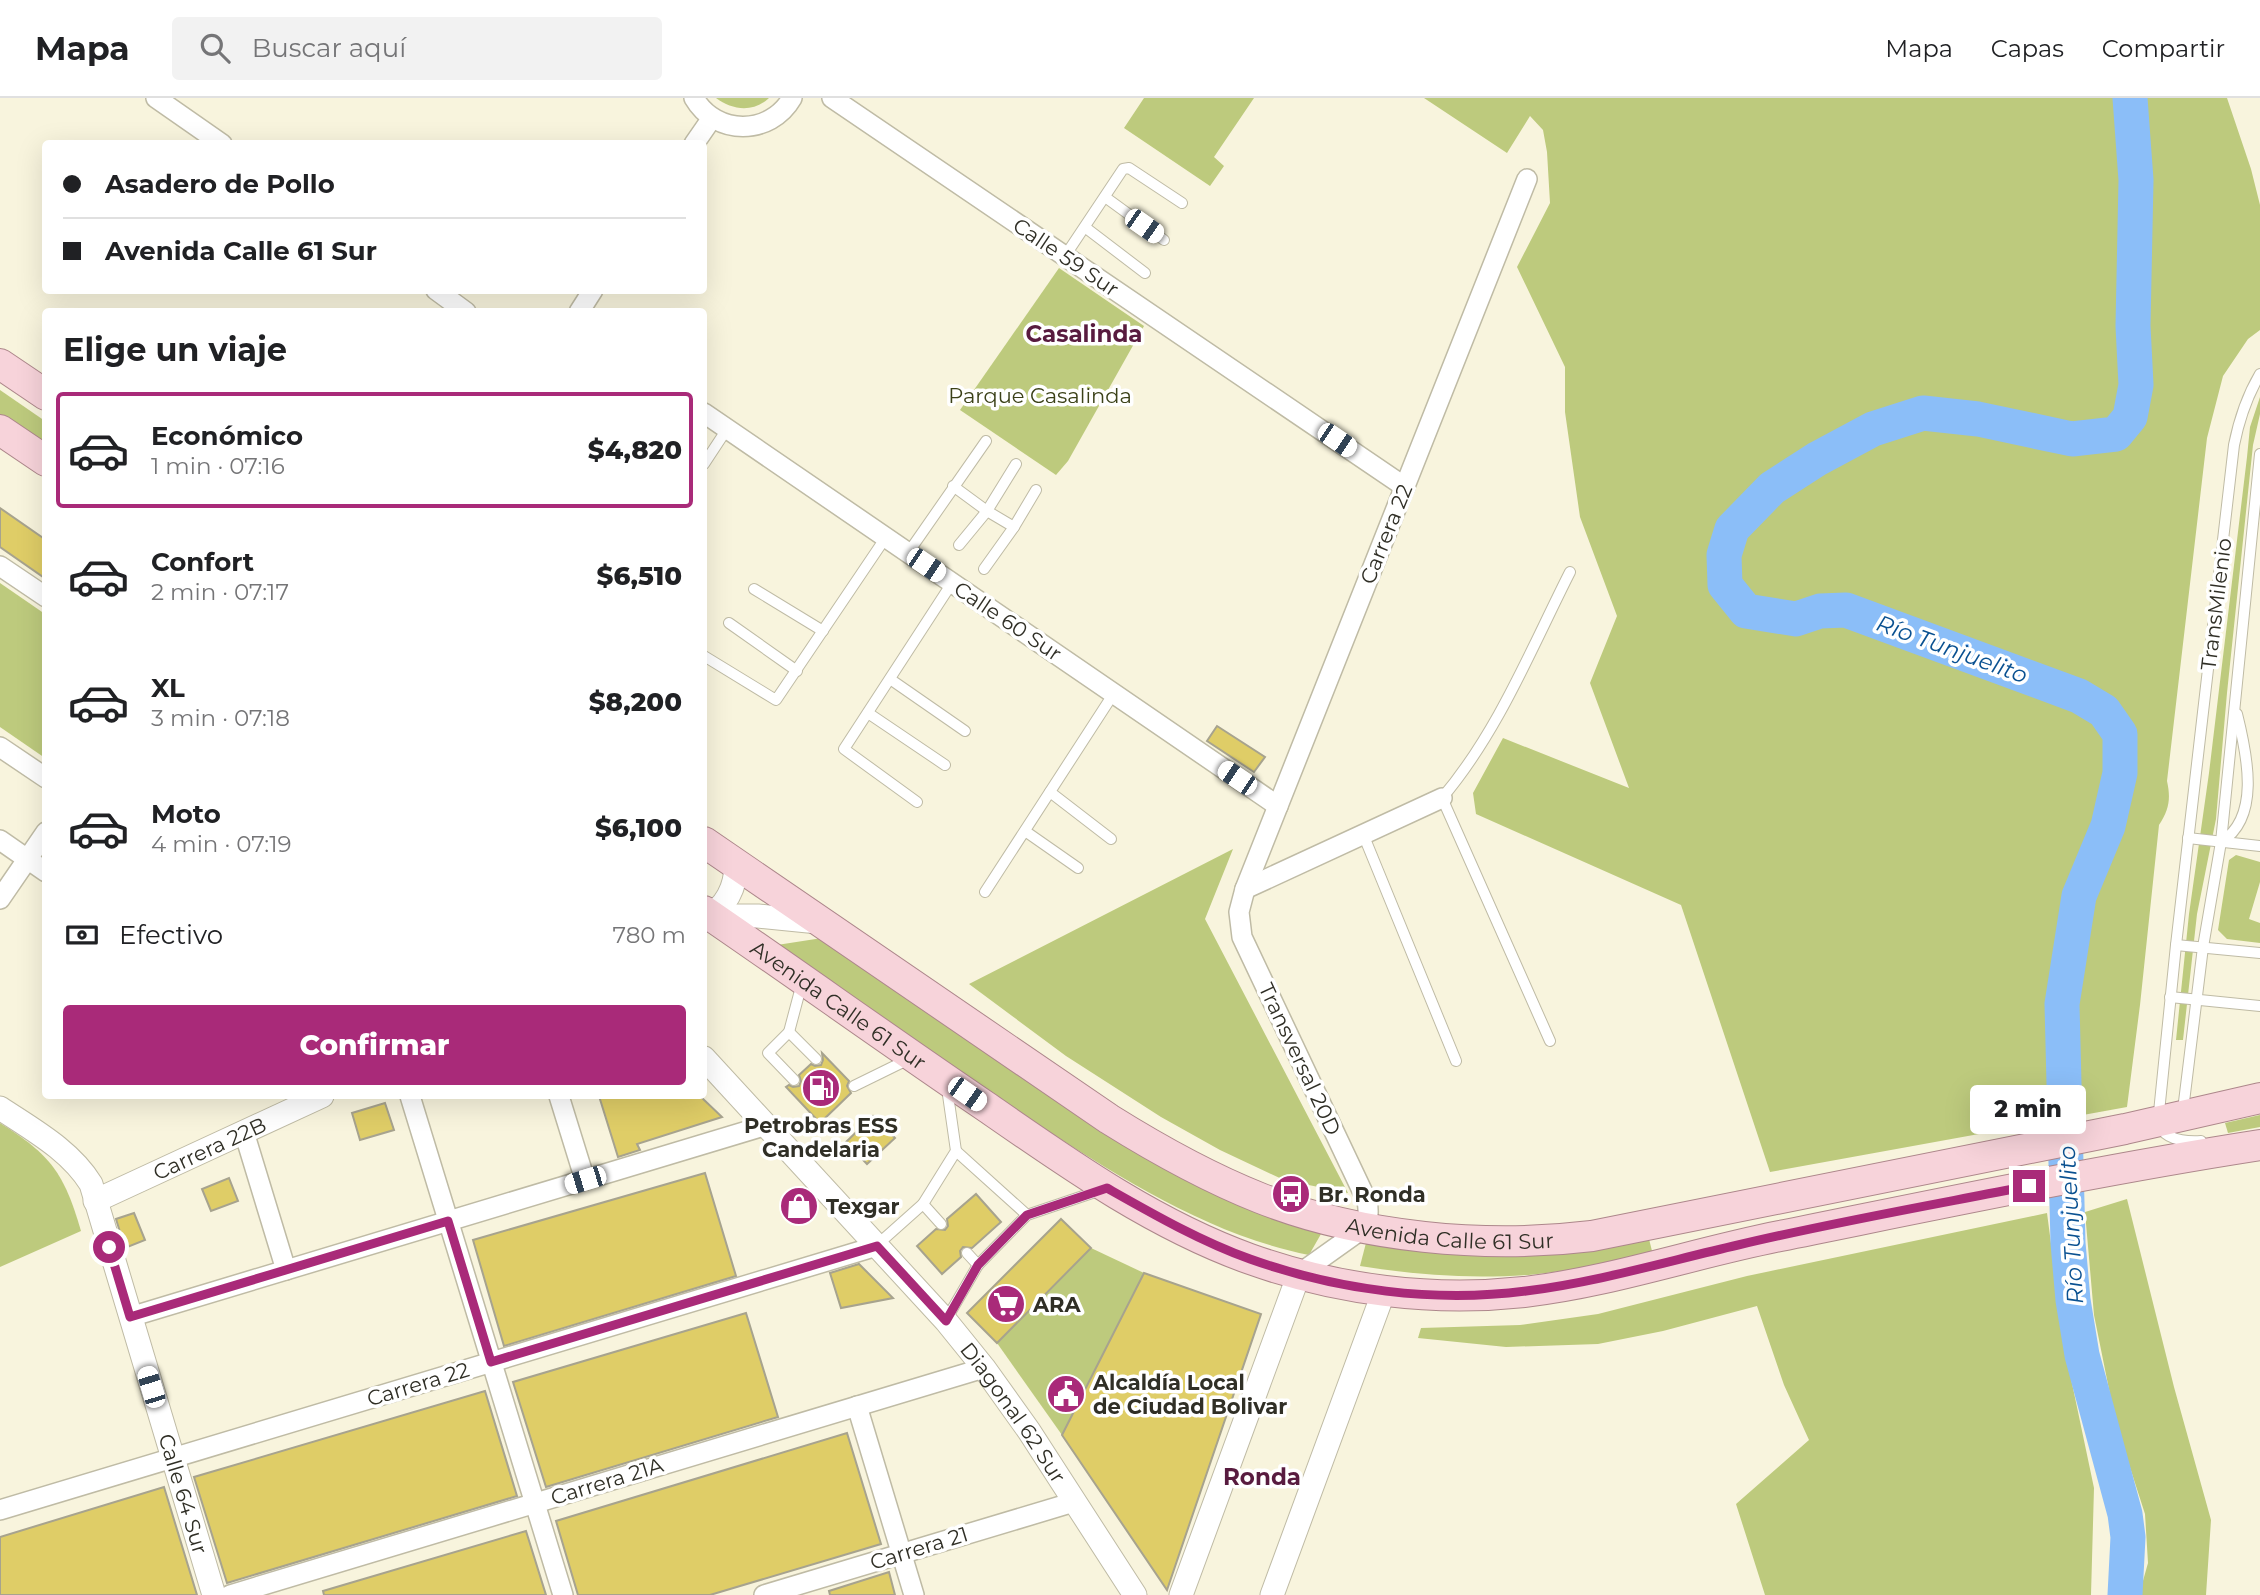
<!DOCTYPE html>
<html lang="es">
<meta charset="utf-8">
<style>
body{margin:0;font-family:Montserrat,sans-serif;background:#f2f2f2;color:#202124;height:100vh;display:flex;flex-direction:column;font-size:26px;white-space:nowrap}
*{box-sizing:border-box;margin:0}
p{font-size:23px;color:#757577}
.icon{flex:none;width:38px;height:38px;fill:none;stroke:currentColor;stroke-width:2;stroke-linecap:round;stroke-linejoin:round}
.map{position:relative;flex:1;overflow:hidden}
.sheet{position:absolute;left:42px;top:210px;width:665px;height:791px;display:flex;flex-direction:column;background:#fff;border-radius:7px;box-shadow:0 7px 28px #0002}
.sheet>*{flex:none}
.banner{position:absolute;left:42px;top:42px;width:665px;height:154px;border-radius:7px;box-shadow:0 7px 28px #0002;display:grid;align-content:center;height:154px;padding:0 21px;background:#fff}
.end{position:absolute;width:32px;height:32px;margin:-16px;border:9px solid #a92a79;background:#fff;box-shadow:0 0 0 4px #fff}
.from{border-radius:50%}
.bubble{position:absolute;height:49px;border-radius:7px;background:#fff;box-shadow:0 7px 28px #0002;font-size:23px;font-weight:800;line-height:49px;text-align:center}
.car{position:absolute;width:21px;height:42px;margin:-21px -10px;border-radius:9px;box-shadow:0 0 5px 2px #0007;background:linear-gradient(#fff 24%,#345 0 40%,#fff 0 76%,#345 0 86%,#fff 0)}
.banner b{display:flex;align-items:center;gap:24px;height:66px;font-size:26px}
.banner b+b{border-top:2px solid #e0e0e0}
.banner i{width:18px;height:18px;background:#202124}
ul{padding:0;list-style:none}
li{display:flex;align-items:center;gap:21px;height:116px;margin:0 14px 10px;padding:0 7px;border:4px solid transparent;border-radius:7px}
li div{flex:1}
li b{display:block;font-size:26px}
li em{font-style:normal;font-weight:800}
li.active{border-color:#a92a79}
li>.icon{width:63px;height:63px;stroke-width:1.5}
h2{padding:0 21px;font-size:32px;line-height:84px}
.pay{display:flex;align-items:center;gap:18px;height:77px;padding:0 21px;font-size:26px}
.pay p{margin-inline-start:auto}
.primary-button{display:flex;gap:14px;margin-top:auto;padding:14px 21px}
.primary-button a{flex:1;height:80px;border-radius:7px;background:#a92a79;color:#fff;font-size:28px;font-weight:800;line-height:80px;text-align:center}
header{display:flex;align-items:center;gap:42px;box-sizing:border-box;height:98px;padding:0 35px;background:#fff;border-bottom:2px solid #e0e0e0}
header strong{font-size:33px}
nav{display:flex;gap:38px;margin-inline-start:auto;font-size:24px}
.search{width:490px;height:63px;background:#f2f2f2;display:flex;align-items:center;gap:18px;box-sizing:border-box;padding:0 24px;border-radius:7px;color:#757577;font-size:26px}
.map>svg:first-child{display:block}
</style>
<header>
<strong>Mapa</strong>
<div class="search"><svg class="icon" aria-label="search" viewBox="0 0 24 24"><circle cx="10" cy="10" r="6"/><path d="M15 15l6 6"/></svg>Buscar aquí</div>
<nav><a>Mapa</a><a>Capas</a><a>Compartir</a></nav>
</header>
<div class="map">
<svg width="2260" height="1497" viewBox="0 0 2260 1497">
<rect width="100%" height="100%" fill="#f8f4dd"/>
<!-- green -->
<g fill="#bdca7d">
<path d="M 716,0 L 769,0 C 753,15 732,12 716,0 Z"/>
<polygon points="1144,0 1254,0 1214,59 1224,68 1210,88 1124,30"/>
<path d="M 1424,0 L 2227,0 L 2251,71 L 2260,107 L 2260,232 L 2248,241 L 2223,278 L 2207,340 L 2167,683 C 2171,701 2169,712 2159,727 L 2140,907 L 2127,1009 L 1770,1074 L 1681,807 L 1476,716 L 1473,695 L 1503,640 L 1629,690 L 1590,585 L 1617,518 L 1580,419 L 1565,314 L 1565,269 L 1517,169 L 1550,105 L 1547,54 L 1543,32 L 1530,18 L 1507,55 Z"/>
<polygon points="1059,170 1144,228 1068,363 1056,377 960,312"/>
<polygon points="0,292 45,323 45,350 0,318"/>
<polygon points="2260,299 2260,316 2253,347 2227,595 2216,721 2197,816 2183,942 2176,942 2189,816 2209,675 2247,359 2250,329"/>
<polygon points="0,485 45,516 45,660 0,629"/>
<polygon points="1233,751 1205,821 1348,1095 1284,1082 1220,1052 1161,1019 1066,958 969,886"/>
<polygon points="2236,757 2260,764 2260,784 2249,821 2260,825 2260,845 2227,841 2218,832 2229,762"/>
<path d="M 822,840 L 1258,1113 L 1321,1136 L 1309,1157 C 1209,1137 1119,1079 1034,1024 C 947,968 862,907 777,847 Z"/>
<polygon points="2260,1017 2260,1029 2228,1035 2225,1025"/>
<path d="M 0,1025 C 51,1057 64,1075 81,1133 L 0,1169 Z"/>
<polygon points="2127,1101 2174,1289 2211,1422 2206,1497 2139,1497 2148,1465 2145,1416 2116,1326 2094,1217 2085,1114"/>
<polygon points="2047,1115 2065,1252 2094,1390 2091,1497 1765,1497 1736,1406 1809,1342 1784,1287 1757,1208 1663,1233 1598,1246 1506,1249 1418,1240 1421,1230 1520,1227 1598,1216 1747,1178"/>
<path d="M 1367,1141 L 1649,1141 L 1652,1153 C 1624,1160 1596,1167 1568,1172 C 1499,1183 1428,1179 1360,1168 Z"/>
<polygon points="1091,1150 1144,1175 1062,1337 997,1245"/>
</g>
<g fill="none" stroke-linecap="round" stroke-linejoin="round">
<!-- river -->
<polyline stroke="#8bbef8" stroke-width="35" points="2125,1497 2128,1439 2125,1416 2082,1257 2073,1202 2068,1145 2062,906 2079,798 2108,728 2120,675 2120,636 2104,613 2079,598 1846,512 1820,513 1796,521 1746,513 1725,487 1724,457 1732,431 1772,390 1817,361 1873,331 1923,315 1978,321 2072,341 2116,336 2130,319 2136,287 2133,228 2136,82 2130,0"/>
</g>
<!-- building -->
<g fill="#dfcd67" stroke="#a7a38e" stroke-width="2">
<polygon points="0,410 46,442 46,481 0,449"/>
<polygon points="1217,628 1265,659 1254,674 1207,643"/>
<polygon points="822,955 849,983 847,988 851,995 820,1025 786,989 789,987 793,989 799,988 801,983 799,977 811,966 815,968 821,967 823,962"/>
<polygon points="599,998 700,998 722,1019 637,1046 640,1052 618,1059"/>
<polygon points="385,1005 394,1032 360,1042 352,1015"/>
<polygon points="873,1018 895,1040 867,1066 846,1044"/>
<polygon points="705,1075 736,1178 504,1248 473,1142"/>
<polygon points="229,1080 238,1103 211,1113 202,1091"/>
<polygon points="976,1096 1001,1124 972,1150 963,1149 960,1153 961,1159 942,1176 917,1148 936,1131 945,1132 948,1128 947,1121"/>
<polygon points="134,1115 145,1142 125,1150 116,1121"/>
<polygon points="1061,1121 1091,1150 997,1245 967,1215"/>
<polygon points="859,1166 893,1200 841,1210 830,1175"/>
<polygon points="1144,1175 1261,1216 1167,1492 1062,1337"/>
<polygon points="746,1215 778,1319 546,1389 513,1284"/>
<polygon points="485,1293 517,1398 227,1485 194,1379"/>
<polygon points="847,1335 881,1446 710,1497 578,1497 556,1423"/>
<polygon points="164,1389 197,1497 0,1497 0,1439"/>
<polygon points="526,1433 546,1497 324,1497 323,1493"/>
<polygon points="889,1474 895,1497 830,1497 829,1493"/>
</g>
<g fill="none" stroke-linecap="round" stroke-linejoin="round">
<defs>
<g id="service">
<polyline points="1105,99 1164,142"/>
<polyline points="1086,130 1145,175"/>
<polyline points="1065,158 1123,71 1129,70 1182,105"/>
<polyline points="704,366 727,331"/>
<polyline points="953,388 987,413 1014,429"/>
<polyline points="959,447 987,413 1016,366"/>
<polyline points="908,455 986,343"/>
<polyline points="984,471 1014,429 1036,392"/>
<polyline points="754,491 823,533"/>
<polyline points="729,525 797,573"/>
<polyline points="704,558 776,602 886,439"/>
<polyline points="890,581 965,633"/>
<polyline points="868,615 945,667"/>
<polyline points="1050,694 1111,741"/>
<polyline points="917,704 844,651 952,485"/>
<polyline points="1025,733 1078,770"/>
<polyline points="1363,736 1456,963"/>
<polyline points="2188,740 2260,748"/>
<path d="M 2221,744 C 2260,720 2248,660 2237,616"/>
<polyline points="985,794 1114,595"/>
<polyline points="2176,847 2260,855"/>
<polyline points="2170,899 2260,908"/>
<polyline points="789,934 802,885"/>
<path d="M 1550,943 L 1442,700 C 1498,634 1531,551 1570,474"/>
<polyline points="794,982 768,955 789,934 816,961"/>
<polyline points="854,988 907,962"/>
<polyline points="2183,1012 2203,849 2221,744 2260,356"/>
<path d="M 2201,1043 C 2183,1044 2163,1042 2158,1024 L 2176,847 L 2234,347 C 2239,322 2247,298 2260,276"/>
<polyline points="956,1053 1027,1117"/>
<polyline points="923,1106 941,1126"/>
<polyline points="877,1147 923,1106 956,1053 947,990"/>
<polyline points="967,1155 978,1167"/>
<polyline points="946,1222 978,1167 1027,1117 1101,1092"/>
</g>
<g id="minor">
<polyline points="156,0 222,46"/>
<path d="M 694,0 C 716,38 770,38 792,0"/>
<polyline points="832,0 1405,389"/>
<polyline points="694,46 712,20"/>
<polyline points="436,192 466,214"/>
<polyline points="579,214 593,192"/>
<polyline points="704,315 1278,708"/>
<polyline points="0,468 46,499"/>
<polyline points="0,649 46,680"/>
<polyline points="0,742 46,774"/>
<polyline points="1245,791 1442,700"/>
<polyline points="0,801 46,734"/>
<polyline points="410,998 563,1497"/>
<polyline points="559,998 585,1082"/>
<polyline points="244,1034 286,1172"/>
<path d="M 1299,1176 L 1365,1129 C 1369,1120 1369,1113 1367,1103 L 1242,839 L 1239,814 L 1245,791 L 1527,81"/>
<polyline points="130,1219 767,1027"/>
<polyline points="857,1308 914,1497"/>
<polyline points="0,1412 877,1148"/>
<polyline points="230,1497 984,1270"/>
<polyline points="764,1497 1074,1404"/>
</g>
<g id="tertiary">
<polyline points="710,818 758,818 818,824"/>
<path d="M 705,820 C 726,810 736,789 736,766"/>
<path id="s1" d="M 704,960 L 946,1223 L 984,1270 L 1029,1333 L 1135,1497"/>
<path id="s2" d="M 0,1010 C 33,1032 70,1052 91,1086 L 214,1497"/>
<path id="s3" d="M 95,1103 L 322,998"/>
<polyline points="1181,1497 1299,1176"/>
<polyline points="1272,1497 1384,1193"/>
</g>
<g id="primary">
<polyline points="0,266 46,297"/>
<polyline points="0,332 46,363"/>
<path id="s4" d="M 704,744 L 1109,1021 C 1157,1051 1207,1079 1260,1100 C 1361,1140 1486,1151 1592,1138 L 2125,1031 L 2260,1000"/>
<path id="s5" d="M 704,813 C 799,878 892,945 988,1010 C 1070,1067 1155,1127 1250,1161 C 1337,1192 1432,1204 1524,1194 C 1611,1184 1694,1155 1780,1138 C 1939,1106 2099,1072 2260,1047"/>
</g>
</defs>
<!-- service casing -->
<use href="#service" stroke="#bfbba5" stroke-width="12"/>
<!-- minor casing -->
<use href="#minor" stroke="#bfbba5" stroke-width="22"/>
<!-- tertiary casing -->
<use href="#tertiary" stroke="#bfbba5" stroke-width="25"/>
<!-- primary casing -->
<use href="#primary" stroke="#ad878b" stroke-width="32"/>
<!-- service -->
<use href="#service" stroke="#fff" stroke-width="10"/>
<!-- minor -->
<use href="#minor" stroke="#fff" stroke-width="19"/>
<!-- tertiary -->
<use href="#tertiary" stroke="#fff" stroke-width="23"/>
<!-- primary -->
<use href="#primary" stroke="#f7d3da" stroke-width="30"/>
</g>
<g fill="none" stroke-linecap="round" stroke-linejoin="round">
<!-- route -->
<path stroke="#a92a79" stroke-width="9" d="M 109,1149 L 130,1219 L 448,1123 L 491,1264 L 877,1148 L 946,1223 L 978,1167 L 1027,1117 L 1107,1090 C 1153,1116 1200,1143 1250,1161 C 1337,1192 1434,1205 1526,1193 C 1598,1184 1668,1163 1738,1147 C 1834,1124 1932,1107 2029,1088"/>
</g>
<!-- icons -->
<defs>
<symbol id="fuel-disc" viewBox="-11 -11 22 22"><circle r="9.5" fill="#a92a79" stroke="#fff"/><path d="M-5.5-6h7V0h2V4h1.3V-2.5L3-4.5l.8-.8L6-3V5H2.5V1h-1V6h-7ZM-4.2-4.7v3.2H.2V-4.7Z" fill="#fff"/></symbol>
<symbol id="bus-disc" viewBox="-11 -11 22 22"><circle r="9.5" fill="#a92a79" stroke="#fff"/><path d="M-5-6H5V4H4V6H2V4H-2V6H-4V4H-5ZM-3.5-4V0h7V-4ZM-3.5 1.2v1.5H-2V1.2ZM2 1.2v1.5H3.5V1.2Z" fill="#fff"/></symbol>
<symbol id="shop-disc" viewBox="-11 -11 22 22"><circle r="9.5" fill="#a92a79" stroke="#fff"/><path d="M-5-2.5h2.3a2.7 3.5 0 0 1 5.4 0H5L5.5 6h-11ZM-1.5-2.5h3a1.5 2.3 0 0 0-3 0Z" fill="#fff"/></symbol>
<symbol id="supermarket-disc" viewBox="-11 -11 22 22"><circle r="9.5" fill="#a92a79" stroke="#fff"/><path d="M-6-5.5h2.5l.6 2H6L4.5 2H-2.5L-4.4-4H-6ZM-1.5 3.2a1.3 1.3 0 1 0 .1 0ZM3 3.2a1.3 1.3 0 1 0 .1 0Z" fill="#fff"/></symbol>
<symbol id="civic-disc" viewBox="-11 -11 22 22"><circle r="9.5" fill="#a92a79" stroke="#fff"/><path d="M-.6-6.5H3V-4.5H.6V-3L4-1V1h2V6H-6V1h2V-1L-.6-3ZM-1.2 2.5V6h2.4V2.5Z" fill="#fff"/></symbol>
</defs>
<g fill-rule="evenodd">
<use href="#fuel-disc" x="799" y="968" width="44" height="44"/>
<use href="#bus-disc" x="1269" y="1074" width="44" height="44"/>
<use href="#shop-disc" x="777" y="1086" width="44" height="44"/>
<use href="#supermarket-disc" x="984" y="1184" width="44" height="44"/>
<use href="#civic-disc" x="1044" y="1274" width="44" height="44"/>
</g>
<g text-anchor="middle" dominant-baseline="central" stroke-width="7" stroke-linejoin="round" paint-order="stroke">
<!-- street labels -->
<g font-size="21" fill="#302f26" stroke="#fff">
<text transform="translate(1066 159) rotate(34)">Calle 59 Sur</text>
<text transform="translate(1386 436) rotate(-68)">Carrera 22</text>
<text transform="translate(2216 506) rotate(-83)">TransMilenio</text>
<text transform="translate(1008 523) rotate(34)">Calle 60 Sur</text>
<text stroke="none"><textPath href="#s5" startOffset="164">Avenida Calle 61 Sur</textPath></text>
<text transform="translate(1300 961) rotate(65)">Transversal 20D</text>
<text stroke="none"><textPath href="#s3" startOffset="126">Carrera 22B</textPath></text>
<text stroke="none"><textPath href="#s4" startOffset="856">Avenida Calle 61 Sur</textPath></text>
<text transform="translate(418 1286) rotate(-17)">Carrera 22</text>
<text stroke="none"><textPath href="#s1" startOffset="471">Diagonal 62 Sur</textPath></text>
<text transform="translate(607 1383) rotate(-17)">Carrera 21A</text>
<text stroke="none"><textPath href="#s2" startOffset="443">Calle 64 Sur</textPath></text>
<text transform="translate(919 1450) rotate(-17)">Carrera 21</text>
</g>
<!-- park labels -->
<g font-size="21" fill="#3b4118" stroke="#fff">
<text x="1040" y="297">Parque Casalinda</text>
</g>
<!-- poi labels -->
<g font-size="21" font-weight="bold" fill="#302f26" stroke="#fff" text-anchor="start">
<text x="821" y="1027" text-anchor="middle">Petrobras ESS<tspan x="821" dy="24">Candelaria</tspan></text>
<text x="1318" y="1096">Br. Ronda</text>
<text x="826" y="1108">Texgar</text>
<text x="1033" y="1206">ARA</text>
<text x="1093" y="1284">Alcaldía Local<tspan x="1093" dy="24">de Ciudad Bolivar</tspan></text>
</g>
<!-- neighbourhood labels -->
<g font-size="23" font-weight="bold" fill="#581b3f" stroke="#fff">
<text x="1084" y="236">Casalinda</text>
<text x="1262" y="1379">Ronda</text>
</g>
<!-- water labels -->
<g font-size="23" font-style="italic" fill="#0a5191" stroke="#fff">
<text transform="translate(1952 551) rotate(20)">Río Tunjuelito</text>
<text transform="translate(2071 1127) rotate(-93)">Río Tunjuelito</text>
</g>
</g>
</svg>
<i class="end from" style="left:109px;top:1149px"></i>
<i class="end" style="left:2029px;top:1088px"></i>
<div class="bubble" style="left:1970px;top:987px;width:116px">2 min</div>
<i class="car" style="left:1144px;top:128px;rotate:125deg"></i>
<i class="car" style="left:1337px;top:342px;rotate:124deg"></i>
<i class="car" style="left:926px;top:467px;rotate:124deg"></i>
<i class="car" style="left:1237px;top:680px;rotate:304deg"></i>
<i class="car" style="left:967px;top:996px;rotate:125deg"></i>
<i class="car" style="left:585px;top:1082px;rotate:253deg"></i>
<i class="car" style="left:151px;top:1289px;rotate:343deg"></i>
<div class="banner">
<b><i class="from"></i>Asadero de Pollo</b>
<b><i></i>Avenida Calle 61 Sur</b>
</div>
<section class="sheet">
<h2>Elige un viaje</h2>
<ul>
<li class="active"><svg class="icon" aria-label="car" viewBox="0 0 24 24"><path d="M5 17H2v-5l4-1 3-4h7l3 4 3 1v5h-3M9 17h6M6 11h13"/><circle cx="7" cy="17" r="2"/><circle cx="17" cy="17" r="2"/></svg><div><b>Económico</b><p>1 min · 07:16</p></div><em>$4,820</em></li>
<li><svg class="icon" aria-label="car" viewBox="0 0 24 24"><path d="M5 17H2v-5l4-1 3-4h7l3 4 3 1v5h-3M9 17h6M6 11h13"/><circle cx="7" cy="17" r="2"/><circle cx="17" cy="17" r="2"/></svg><div><b>Confort</b><p>2 min · 07:17</p></div><em>$6,510</em></li>
<li><svg class="icon" aria-label="car" viewBox="0 0 24 24"><path d="M5 17H2v-5l4-1 3-4h7l3 4 3 1v5h-3M9 17h6M6 11h13"/><circle cx="7" cy="17" r="2"/><circle cx="17" cy="17" r="2"/></svg><div><b>XL</b><p>3 min · 07:18</p></div><em>$8,200</em></li>
<li><svg class="icon" aria-label="car" viewBox="0 0 24 24"><path d="M5 17H2v-5l4-1 3-4h7l3 4 3 1v5h-3M9 17h6M6 11h13"/><circle cx="7" cy="17" r="2"/><circle cx="17" cy="17" r="2"/></svg><div><b>Moto</b><p>4 min · 07:19</p></div><em>$6,100</em></li>
</ul>
<div class="pay"><svg class="icon" aria-label="cash" viewBox="0 0 24 24"><path d="M3 7h18v10H3z"/><circle cx="12" cy="12" r="2"/></svg>Efectivo<p>780 m</p></div>
<div class="primary-button"><a>Confirmar</a></div>
</section>
</div>
